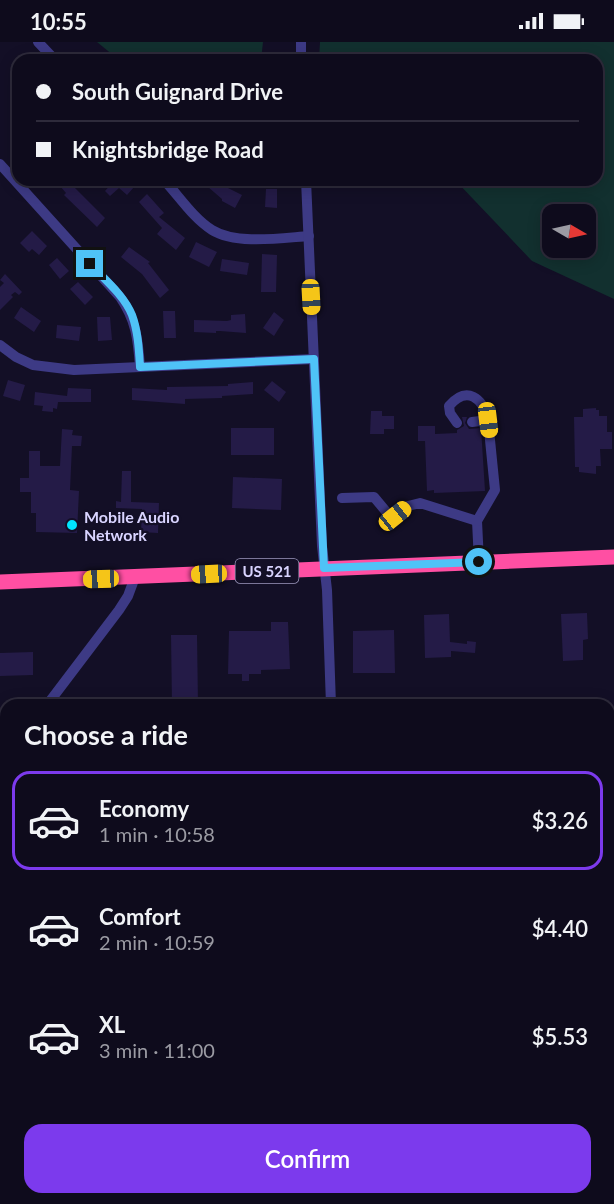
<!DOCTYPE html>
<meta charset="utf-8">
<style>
body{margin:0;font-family:Lato,sans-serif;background:#1c1929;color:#f1f3f6;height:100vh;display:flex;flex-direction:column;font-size:22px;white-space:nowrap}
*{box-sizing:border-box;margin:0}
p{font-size:20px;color:#9b9ba3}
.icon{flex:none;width:33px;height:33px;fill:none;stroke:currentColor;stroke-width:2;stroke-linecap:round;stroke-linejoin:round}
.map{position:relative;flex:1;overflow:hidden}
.details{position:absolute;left:0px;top:657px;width:615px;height:506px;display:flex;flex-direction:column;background:#0e0b1c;border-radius:18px 18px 0 0;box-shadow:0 3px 15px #0003,0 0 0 2px #2e2b3b}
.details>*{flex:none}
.guide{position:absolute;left:12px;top:12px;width:591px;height:132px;border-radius:18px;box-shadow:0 3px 15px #0003,0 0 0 2px #2e2b3b;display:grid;align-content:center;height:132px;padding:0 24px;background:#0e0b1c}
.needle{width:39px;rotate:99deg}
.fabs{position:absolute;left:542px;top:162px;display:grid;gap:12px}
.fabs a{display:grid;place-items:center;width:54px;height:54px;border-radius:12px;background:#0e0b1c;box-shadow:0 3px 15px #0003,0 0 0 2px #2e2b3b;font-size:30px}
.end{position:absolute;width:27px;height:27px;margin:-14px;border:8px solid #4fc3f7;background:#111;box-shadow:0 0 0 3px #111}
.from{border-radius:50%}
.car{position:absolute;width:18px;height:36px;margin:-18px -9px;border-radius:8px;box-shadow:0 0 4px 2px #0007;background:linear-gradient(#f5c518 24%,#345 0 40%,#f5c518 0 76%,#345 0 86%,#f5c518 0)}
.guide b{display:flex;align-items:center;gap:21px;height:57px;font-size:22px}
.guide b+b{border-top:2px solid #2e2b3b}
.guide i{width:15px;height:15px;background:#f1f3f6}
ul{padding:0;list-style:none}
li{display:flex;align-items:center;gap:18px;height:99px;margin:0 12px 9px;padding:0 12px;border:3px solid transparent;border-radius:18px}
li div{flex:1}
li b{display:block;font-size:22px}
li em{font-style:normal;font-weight:600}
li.active{border-color:#7c3aed}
li>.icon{width:54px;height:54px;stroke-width:1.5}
h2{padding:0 24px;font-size:27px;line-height:72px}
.cta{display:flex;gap:12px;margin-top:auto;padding:12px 24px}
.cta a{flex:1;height:69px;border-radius:18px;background:#7c3aed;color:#fff;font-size:24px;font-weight:600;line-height:69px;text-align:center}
.status{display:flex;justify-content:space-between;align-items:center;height:42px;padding:0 30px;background:#0e0b1c;direction:ltr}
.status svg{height:16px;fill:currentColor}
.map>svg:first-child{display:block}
</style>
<div class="status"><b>10:55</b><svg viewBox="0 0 49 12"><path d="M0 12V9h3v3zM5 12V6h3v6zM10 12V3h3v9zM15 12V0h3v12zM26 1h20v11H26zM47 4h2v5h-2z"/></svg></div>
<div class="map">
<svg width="614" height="1162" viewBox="0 0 614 1162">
<rect width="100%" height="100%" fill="#130f26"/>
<!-- green -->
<g fill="#12302f" fill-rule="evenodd">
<polygon points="97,0 263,0 261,18 119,18"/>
<path d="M 320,0 L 614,0 L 614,257 L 532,219 L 455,138 L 597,138 L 597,18 L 319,18 ZM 552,172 L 585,172 L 585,206 L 552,206 Z"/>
</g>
<!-- building -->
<g fill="#241b47">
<polygon points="55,138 67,138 105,176 97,185 64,153 66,151"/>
<polygon points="111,138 129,138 135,144 127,153 119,146 110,154 105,149 113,140"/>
<polygon points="200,138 224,138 220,142 242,153 235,166 222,159 222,157"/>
<polygon points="266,147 277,147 277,166 265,165"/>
<polygon points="147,152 164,171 159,175 185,196 176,208 157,192 162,186 139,160"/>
<polygon points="32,189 47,204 39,213 32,207 29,210 20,201"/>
<polygon points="196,200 217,210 209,225 189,215"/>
<polygon points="129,205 150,220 148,221 169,248 160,256 142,232 121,215"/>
<polygon points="262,212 277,213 276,250 261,250"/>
<polygon points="57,216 69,229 60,237 49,223"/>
<polygon points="222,217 249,221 247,233 220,229"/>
<polygon points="5,232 22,250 19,253 15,250 11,253 13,255 0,268 0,245 4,241 0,238"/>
<polygon points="78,240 93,255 85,263 70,247"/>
<polygon points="21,265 41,279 34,290 14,276"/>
<polygon points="163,269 175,269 176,296 164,296"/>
<polygon points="274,270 284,278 274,294 263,286"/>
<polygon points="245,272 246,291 220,289 216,289 216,291 194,290 194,278 227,279 231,278 231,273"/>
<polygon points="97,275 110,275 112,298 98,299"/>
<polygon points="57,283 81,285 79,299 56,296"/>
<polygon points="8,338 25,343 20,359 3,354"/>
<polygon points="272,339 286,350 279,360 264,348"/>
<polygon points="253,340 253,352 222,354 222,356 185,357 185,362 132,358 132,346 167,348 167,345 228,344 228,342"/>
<polygon points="68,346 91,347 91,360 58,360 57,367 53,366 53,370 42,369 43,364 34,363 35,350 67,354"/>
<polygon points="596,366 596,368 599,368 599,374 607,374 607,390 612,390 612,407 600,407 601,424 596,424 596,432 579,430 579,425 575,425 574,375 583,375 583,367"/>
<polygon points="371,369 382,369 382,374 394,374 394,387 384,387 384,392 370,392"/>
<polygon points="462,375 467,375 465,381 469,387 481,386 485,449 434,451 434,448 427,449 425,399 418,399 418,384 435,384 435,392 457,391 457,388 464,384"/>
<rect x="231" y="386" width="43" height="27"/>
<polygon points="62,387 73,388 72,393 82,394 81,404 72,404 70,448 79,449 77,491 36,490 36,471 31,471 31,450 20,450 20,436 29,436 29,409 40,409 40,424 60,424"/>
<polygon points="122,429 131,429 131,460 159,461 158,491 141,490 142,467 116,466 116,459 121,460"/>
<polygon points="233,435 282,437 281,468 232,466"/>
<polygon points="587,571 588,597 583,598 583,618 563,619 561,572"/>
<polygon points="449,572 450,600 467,602 467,599 476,600 475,611 451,609 451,615 425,616 424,573"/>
<polygon points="271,580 288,580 290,627 261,628 261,632 249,632 249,639 242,639 242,632 228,632 229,589 271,589"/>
<polygon points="394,588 395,631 353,631 353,589"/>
<polygon points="171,593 197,593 198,663 172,663"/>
<polygon points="33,610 33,633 0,634 0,611"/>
</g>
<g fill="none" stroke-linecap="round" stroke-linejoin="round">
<!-- minor -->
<g stroke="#3d3a85" stroke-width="10">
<polyline points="38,0 55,18"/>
<polyline points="301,0 301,18"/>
<path d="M 0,122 L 120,255 C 136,278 138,297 140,325"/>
<path d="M 164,138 C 179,154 193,176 212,188 C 236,203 281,196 309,194"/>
<polyline points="306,138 322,504 327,548 331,663"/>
<polyline points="0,303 16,315 33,323 74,328 314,317"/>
<polyline points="472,380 488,378"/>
<path d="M 457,381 L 450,371 L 449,364 C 467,343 483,356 488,378 L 495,448 L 477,479 L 479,520"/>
<polyline points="342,456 374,455 389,473 395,474 408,464 420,461 477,479"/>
<polyline points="47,663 119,568 128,554 135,535"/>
<polyline points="0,726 6,718"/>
<polyline points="0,812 6,818"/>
<polyline points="3,858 6,861"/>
<polyline points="0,914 6,909"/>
<polyline points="609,1105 610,1162"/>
<polyline points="0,1146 6,1152"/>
<polyline points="10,1156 15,1162"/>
<polyline points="156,1162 161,1156"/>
</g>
<!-- major -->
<g stroke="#c25bff" stroke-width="14">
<polyline points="0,1048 6,1054"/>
<polyline points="113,1156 119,1162"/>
</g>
<!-- highway -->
<polyline stroke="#ff4fa3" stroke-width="15" points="0,540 614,515"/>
</g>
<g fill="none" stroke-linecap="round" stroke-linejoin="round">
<!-- route -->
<path stroke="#4fc3f7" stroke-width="8" d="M 90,222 C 104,237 124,253 132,273 C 138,289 139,308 140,325 L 314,317 L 324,526 L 479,520"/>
</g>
<!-- markers -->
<circle fill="#00e5ff" stroke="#130f26" stroke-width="2" cx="72" cy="483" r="6"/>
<g text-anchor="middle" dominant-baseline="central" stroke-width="4.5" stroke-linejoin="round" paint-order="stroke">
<!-- shield labels -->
<rect fill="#130f26" stroke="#9e99be" stroke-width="1.5" x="235.5" y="517" width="63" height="24" rx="4.5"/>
<g font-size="15" font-weight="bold" fill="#d9d4ff">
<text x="267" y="529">US 521</text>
</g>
<!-- poi labels -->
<g font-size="16" font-weight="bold" fill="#d9d4ff" stroke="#130f26" text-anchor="start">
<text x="84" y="474">Mobile Audio<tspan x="84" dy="18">Network</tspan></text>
</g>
</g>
</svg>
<div class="fabs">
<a><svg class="needle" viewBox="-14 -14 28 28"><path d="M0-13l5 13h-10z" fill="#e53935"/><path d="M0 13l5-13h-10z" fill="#9b9ba3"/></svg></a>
</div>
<i class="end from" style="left:479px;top:520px"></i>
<i class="end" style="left:90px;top:222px"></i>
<i class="car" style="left:311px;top:255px;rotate:177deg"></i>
<i class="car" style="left:488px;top:378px;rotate:173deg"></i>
<i class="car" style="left:395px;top:474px;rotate:51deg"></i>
<i class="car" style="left:209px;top:532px;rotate:267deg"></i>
<i class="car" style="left:101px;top:537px;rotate:268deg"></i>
<div class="guide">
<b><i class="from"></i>South Guignard Drive</b>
<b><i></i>Knightsbridge Road</b>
</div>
<section class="details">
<h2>Choose a ride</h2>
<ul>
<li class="active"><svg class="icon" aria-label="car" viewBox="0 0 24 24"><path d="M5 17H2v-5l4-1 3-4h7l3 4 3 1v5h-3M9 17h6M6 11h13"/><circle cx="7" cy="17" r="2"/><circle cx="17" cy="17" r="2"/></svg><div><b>Economy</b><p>1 min · 10:58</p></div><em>$3.26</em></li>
<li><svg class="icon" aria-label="car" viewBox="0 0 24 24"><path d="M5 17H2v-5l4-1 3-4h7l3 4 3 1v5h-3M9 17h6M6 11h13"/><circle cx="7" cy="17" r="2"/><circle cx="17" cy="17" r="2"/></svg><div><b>Comfort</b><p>2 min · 10:59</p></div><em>$4.40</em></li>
<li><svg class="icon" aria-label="car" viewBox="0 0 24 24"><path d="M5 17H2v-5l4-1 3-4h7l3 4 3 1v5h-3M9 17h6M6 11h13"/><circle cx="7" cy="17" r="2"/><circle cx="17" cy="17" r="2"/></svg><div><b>XL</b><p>3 min · 11:00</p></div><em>$5.53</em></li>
</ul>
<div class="cta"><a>Confirm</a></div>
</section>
</div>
